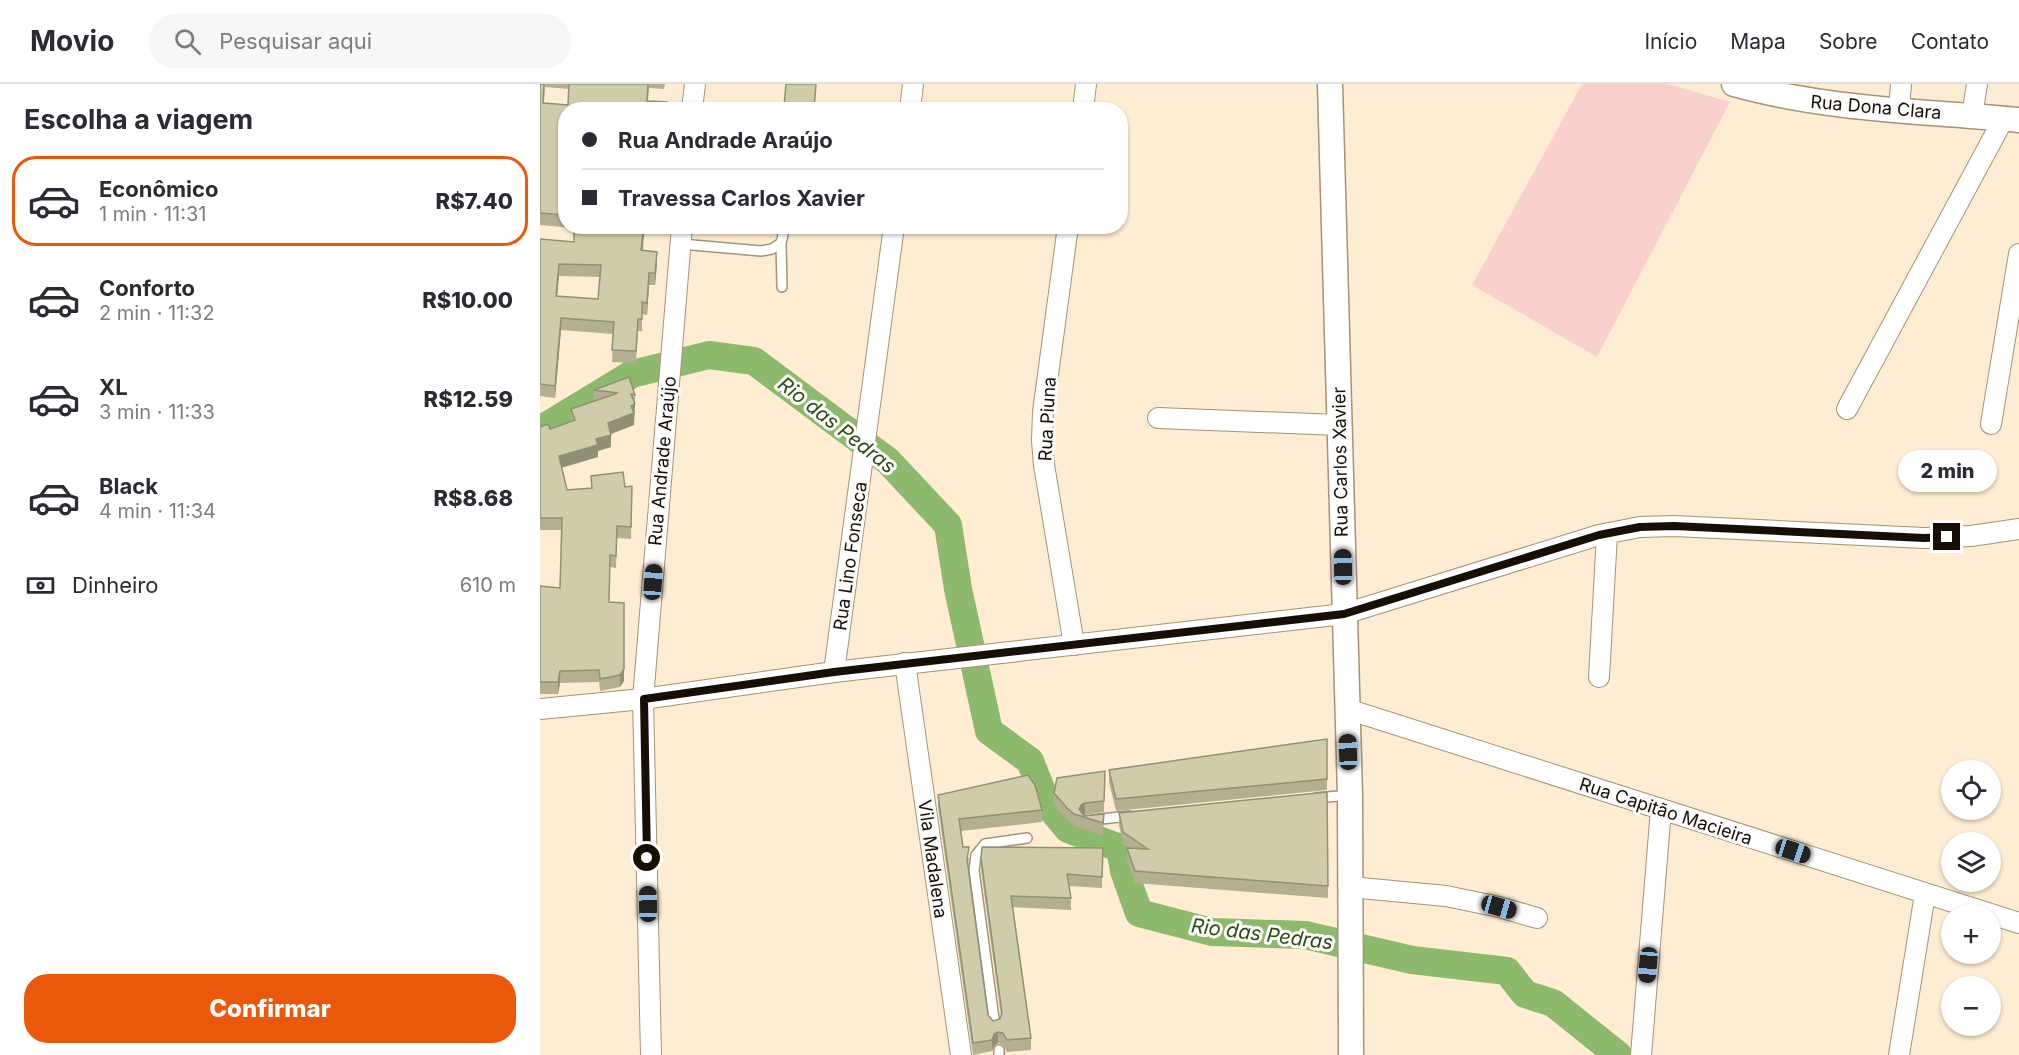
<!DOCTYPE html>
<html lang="pt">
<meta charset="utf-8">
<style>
body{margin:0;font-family:Inter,sans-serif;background:#f7f7f7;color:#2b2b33;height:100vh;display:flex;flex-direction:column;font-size:22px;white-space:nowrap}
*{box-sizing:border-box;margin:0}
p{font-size:20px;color:#7c7c81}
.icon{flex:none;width:33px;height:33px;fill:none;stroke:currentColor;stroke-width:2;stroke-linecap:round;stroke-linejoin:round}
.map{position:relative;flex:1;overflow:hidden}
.panel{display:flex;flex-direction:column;background:#fff;width:540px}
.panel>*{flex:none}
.top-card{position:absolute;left:18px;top:18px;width:570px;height:132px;border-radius:24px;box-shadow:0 2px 4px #0004;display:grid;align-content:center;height:132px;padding:0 24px;background:#fff}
.fabs{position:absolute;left:1401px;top:676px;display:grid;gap:12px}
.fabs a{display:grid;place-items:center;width:60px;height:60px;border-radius:50%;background:#fff;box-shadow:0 2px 4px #0004;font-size:30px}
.end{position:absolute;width:27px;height:27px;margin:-14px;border:8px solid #170f05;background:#fff;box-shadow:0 0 0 3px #fff}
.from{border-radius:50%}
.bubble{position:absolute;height:42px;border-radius:21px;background:#fff;box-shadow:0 2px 4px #0004;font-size:20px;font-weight:800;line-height:42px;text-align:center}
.car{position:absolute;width:18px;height:36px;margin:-18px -9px;border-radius:8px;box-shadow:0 0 4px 2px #0007;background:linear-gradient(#222 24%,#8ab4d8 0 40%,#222 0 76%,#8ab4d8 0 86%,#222 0)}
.top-card b{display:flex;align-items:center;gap:21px;height:57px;font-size:22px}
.top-card b+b{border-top:2px solid #e1e1e2}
.top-card i{width:15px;height:15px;background:#2b2b33}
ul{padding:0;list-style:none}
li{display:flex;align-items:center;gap:18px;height:90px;margin:0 12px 9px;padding:0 12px;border:3px solid transparent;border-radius:24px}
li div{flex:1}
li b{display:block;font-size:22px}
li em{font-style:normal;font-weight:800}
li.current{border-color:#ea580c}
li>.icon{width:54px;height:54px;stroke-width:1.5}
h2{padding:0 24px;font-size:27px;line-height:72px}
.pay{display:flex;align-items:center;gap:15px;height:66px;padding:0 24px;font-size:22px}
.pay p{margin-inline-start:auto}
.action{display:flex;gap:12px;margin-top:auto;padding:12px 24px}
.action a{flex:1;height:69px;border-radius:24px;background:#ea580c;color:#fff;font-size:24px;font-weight:800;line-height:69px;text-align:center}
header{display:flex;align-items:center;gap:36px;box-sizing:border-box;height:84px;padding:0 30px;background:#fff;border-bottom:2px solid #e1e1e2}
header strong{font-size:28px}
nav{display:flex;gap:33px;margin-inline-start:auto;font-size:21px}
.search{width:420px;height:54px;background:#f7f7f7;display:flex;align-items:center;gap:15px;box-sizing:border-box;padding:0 21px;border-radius:24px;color:#7c7c81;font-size:22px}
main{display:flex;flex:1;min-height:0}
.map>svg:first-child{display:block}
</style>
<header>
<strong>Movio</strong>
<div class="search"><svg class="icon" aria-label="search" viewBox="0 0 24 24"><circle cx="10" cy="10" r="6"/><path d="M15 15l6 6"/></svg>Pesquisar aqui</div>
<nav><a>Início</a><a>Mapa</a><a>Sobre</a><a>Contato</a></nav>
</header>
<main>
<section class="panel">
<h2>Escolha a viagem</h2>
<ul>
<li class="current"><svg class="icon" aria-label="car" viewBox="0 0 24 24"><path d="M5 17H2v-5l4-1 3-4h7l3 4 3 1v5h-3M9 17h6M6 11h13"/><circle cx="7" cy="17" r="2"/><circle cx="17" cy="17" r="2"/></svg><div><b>Econômico</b><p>1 min · 11:31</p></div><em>R$7.40</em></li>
<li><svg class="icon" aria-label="car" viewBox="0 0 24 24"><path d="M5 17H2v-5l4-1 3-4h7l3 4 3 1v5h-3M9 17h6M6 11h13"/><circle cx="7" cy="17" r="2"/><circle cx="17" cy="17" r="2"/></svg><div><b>Conforto</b><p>2 min · 11:32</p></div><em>R$10.00</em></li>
<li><svg class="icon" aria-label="car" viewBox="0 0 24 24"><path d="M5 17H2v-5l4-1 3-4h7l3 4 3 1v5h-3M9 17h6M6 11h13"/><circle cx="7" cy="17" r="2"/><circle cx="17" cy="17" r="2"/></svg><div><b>XL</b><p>3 min · 11:33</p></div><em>R$12.59</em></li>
<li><svg class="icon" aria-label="car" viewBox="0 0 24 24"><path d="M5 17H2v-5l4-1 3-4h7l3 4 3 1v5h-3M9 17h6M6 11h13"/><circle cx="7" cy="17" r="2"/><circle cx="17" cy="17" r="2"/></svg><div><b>Black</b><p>4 min · 11:34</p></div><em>R$8.68</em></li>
</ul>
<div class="pay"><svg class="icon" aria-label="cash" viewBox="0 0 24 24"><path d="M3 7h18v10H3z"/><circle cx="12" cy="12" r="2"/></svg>Dinheiro<p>610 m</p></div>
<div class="action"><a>Confirmar</a></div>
</section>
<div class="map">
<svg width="1479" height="971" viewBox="0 0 1479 971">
<rect width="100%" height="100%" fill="#feecd3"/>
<!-- green -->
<polygon fill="#f9d0ce" points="1042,0 1128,0 1190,18 1057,273 932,201"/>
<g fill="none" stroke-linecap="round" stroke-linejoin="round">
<!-- river -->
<polyline stroke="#8db96c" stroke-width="28" points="0,346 92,290 169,271 214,277 348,377 408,441 418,505 449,647 490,677 507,720 528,745 580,764 584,787 599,829 672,848 765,851 872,876 967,887 985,910 1013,919 1078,971"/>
<defs>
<g id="service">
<polyline points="241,159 242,203"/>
<polyline points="141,160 221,167 232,165 241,159 245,142"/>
<polyline points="776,714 810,711"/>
<polyline points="552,736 589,732"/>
<polyline points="455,942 434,786 436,771 445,760 487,754"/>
<polyline points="459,966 459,971"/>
</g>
<g id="minor">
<polyline points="1359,25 1361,0"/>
<polyline points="152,26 155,0"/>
<polyline points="370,26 373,0"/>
<polyline points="543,26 546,0"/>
<polyline points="1432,32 1437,0"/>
<polyline points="528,142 503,328 502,357 504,381 534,561"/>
<polyline points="1307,325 1464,34"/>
<polyline points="618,334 799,341"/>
<polyline points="1451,340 1479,170"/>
<polyline points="365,579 421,971"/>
<polyline points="294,588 354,142"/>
<polyline points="1059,593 1067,450"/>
<polyline points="0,625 103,615 294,588 804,530 1059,451 1100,443 1134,442 1384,454 1431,452 1479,445"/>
<polyline points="807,625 1479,839"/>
<polyline points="810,803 906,812 959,823 997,834"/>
<polyline points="111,971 103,615 142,142"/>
<polyline points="1101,971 1121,725"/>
<polyline points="1359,971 1385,810"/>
</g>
<g id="tertiary">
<polyline points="790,0 810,711 811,971"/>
<path d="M 1194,0 C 1287,26 1384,27 1479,36"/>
</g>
</defs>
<!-- service casing -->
<use href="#service" stroke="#a79375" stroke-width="12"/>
<!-- minor casing -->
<use href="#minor" stroke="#a79375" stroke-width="22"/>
<!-- tertiary casing -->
<use href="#tertiary" stroke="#a79375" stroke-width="27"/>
<!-- service -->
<use href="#service" stroke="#fff" stroke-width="9"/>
<!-- minor -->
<use href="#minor" stroke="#fff" stroke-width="20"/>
<!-- tertiary -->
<use href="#tertiary" stroke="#fff" stroke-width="24"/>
</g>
<!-- wall -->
<g fill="#b2b091" fill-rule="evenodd">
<path d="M 0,0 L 125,0 L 124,5 L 109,4 L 108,17 L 127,26 L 26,26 L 26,142 L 115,142 L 114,150 L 104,149 L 103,166 L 117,180 L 115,201 L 109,201 L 107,231 L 102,230 L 102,247 L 98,247 L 96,279 L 72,278 L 73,250 L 21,246 L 15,314 L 0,312 L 0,155 L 34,158 L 34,144 L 0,141 ZM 5,3 L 29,5 L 28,21 L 4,19 ZM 19,192 L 60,193 L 58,215 L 17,212 Z"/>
<polygon points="54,306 95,311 94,341 71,350 71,363 58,367 58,373 22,384 27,406 51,404 51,392 85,403 92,402 91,455 77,454 76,484 70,483 69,518 84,597 80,603 60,607 59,598 20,599 18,610 0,610 0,502 20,504 22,446 0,446 0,343 10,345 31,337 31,325 54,317"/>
<polygon points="787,655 787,706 576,727 569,698 569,686"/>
<polygon points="565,687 564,728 543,731 564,730 563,751 534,742 527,736 514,721 514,709"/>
<polygon points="787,708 788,814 595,799 587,776 587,764 591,765 583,760 579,741 579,729"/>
<polygon points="398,711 502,726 502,738 421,747 423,763 429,775 428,781 448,931 453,937 460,935 461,932 441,786 441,774 563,764 562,804 529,802 531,814 531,826 473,823 491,954 491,966 467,968 463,961 458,959 454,962 452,967 433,971 398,723"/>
</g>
<!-- shaded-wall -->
<g fill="#919076">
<polygon points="104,142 104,149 101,178 101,166"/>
<polygon points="117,168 117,180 115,201 115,189"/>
<polygon points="19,180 19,192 16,224 16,212"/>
<polygon points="109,189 109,201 107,231 107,219"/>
<polygon points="21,234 21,246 15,314 15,302"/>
<polygon points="95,320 94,341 68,351 68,339 91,322"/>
<polygon points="71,351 71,363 58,367 58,373 19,384 19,372 56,355"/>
<polygon points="84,585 84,597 80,603 80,591"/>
<polygon points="20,587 20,599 18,610 18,598"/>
<polygon points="545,719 545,730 542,732 539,725 542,720"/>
<polygon points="458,948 458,959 454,962 452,967 452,956 454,950"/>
</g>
<!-- building -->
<g fill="#cfcda9" stroke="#919076" stroke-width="1.5" fill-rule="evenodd">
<polygon points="0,0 4,0 3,19 28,21 29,0 108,0 107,17 127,18 126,26 26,26 26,131 0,129"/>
<polygon points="246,0 276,0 274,25 279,26 230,26 230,21 244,22"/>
<path d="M 34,142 L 104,142 L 101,166 L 117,168 L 115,189 L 109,189 L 107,219 L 102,218 L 102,235 L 98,235 L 96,267 L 72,266 L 74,238 L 21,234 L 15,302 L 0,300 L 0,155 L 34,158 ZM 19,180 L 61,181 L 58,215 L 16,212 Z"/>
<polygon points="89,293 95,311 91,310 95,320 91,322 94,329 68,339 71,351 56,355 58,361 19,372 27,406 52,404 51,392 83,388 85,403 92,402 91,443 77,442 76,472 70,471 69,518 84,519 84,585 80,591 60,595 59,586 20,587 18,598 0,598 0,502 20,504 22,434 0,434 0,343 8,340 10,345 35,336 31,325 78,309 54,306"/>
<polygon points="787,655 787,695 576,715 569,686"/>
<polygon points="565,687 564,717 545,719 542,720 539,725 544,732 564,730 563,739 534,730 527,724 514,709 517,694"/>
<polygon points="488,691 495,701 502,726 419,735 423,763 429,763 427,775 448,931 453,937 460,935 462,929 441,774 442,763 563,764 562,793 527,790 531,814 471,812 491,954 467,956 463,949 458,948 454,950 452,956 433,959 398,711"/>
<polygon points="787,708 788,802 595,787 587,764 608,765 583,748 579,729"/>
</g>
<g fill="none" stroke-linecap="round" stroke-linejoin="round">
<!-- route -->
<polyline stroke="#170f05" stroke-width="8" points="107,774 104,615 294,588 804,530 1059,451 1100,443 1134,442 1384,454 1407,453"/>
</g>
<g text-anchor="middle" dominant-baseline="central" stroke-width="6" stroke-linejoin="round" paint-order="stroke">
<!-- street labels -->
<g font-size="18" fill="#170f05" stroke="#fcfcfc">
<text transform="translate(1336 23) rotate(5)">Rua Dona Clara</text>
<text transform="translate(507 335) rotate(-87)">Rua Piuna</text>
<text transform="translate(122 377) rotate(-85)">Rua Andrade Araújo</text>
<text transform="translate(800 378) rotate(-91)">Rua Carlos Xavier</text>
<text transform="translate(310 472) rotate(-82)">Rua Lino Fonseca</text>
<text transform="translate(1126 727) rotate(18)">Rua Capitão Macieira</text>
<text transform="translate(393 775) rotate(82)">Vila Madalena</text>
</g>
<!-- water labels -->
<g font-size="20" font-style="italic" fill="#304c16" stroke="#fcfcfc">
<text transform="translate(297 341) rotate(38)">Rio das Pedras</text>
<text transform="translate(722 850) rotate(7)">Rio das Pedras</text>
</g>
</g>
</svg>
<div class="fabs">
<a><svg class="icon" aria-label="locate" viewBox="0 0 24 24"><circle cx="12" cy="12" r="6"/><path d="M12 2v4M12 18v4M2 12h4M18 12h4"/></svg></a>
<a><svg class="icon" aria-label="layers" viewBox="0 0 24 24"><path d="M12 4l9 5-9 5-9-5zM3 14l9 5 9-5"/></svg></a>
<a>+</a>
<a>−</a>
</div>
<i class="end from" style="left:107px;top:774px"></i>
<i class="end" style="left:1407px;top:453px"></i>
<div class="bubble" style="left:1358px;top:366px;width:99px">2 min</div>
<i class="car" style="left:803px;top:483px;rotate:359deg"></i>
<i class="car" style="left:113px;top:498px;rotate:4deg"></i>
<i class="car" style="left:808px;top:668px;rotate:358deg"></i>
<i class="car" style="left:1253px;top:767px;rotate:108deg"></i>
<i class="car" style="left:108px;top:820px;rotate:359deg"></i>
<i class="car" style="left:959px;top:823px;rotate:106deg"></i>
<i class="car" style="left:1108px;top:881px;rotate:185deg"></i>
<div class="top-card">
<b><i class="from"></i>Rua Andrade Araújo</b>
<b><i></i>Travessa Carlos Xavier</b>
</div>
</div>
</main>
